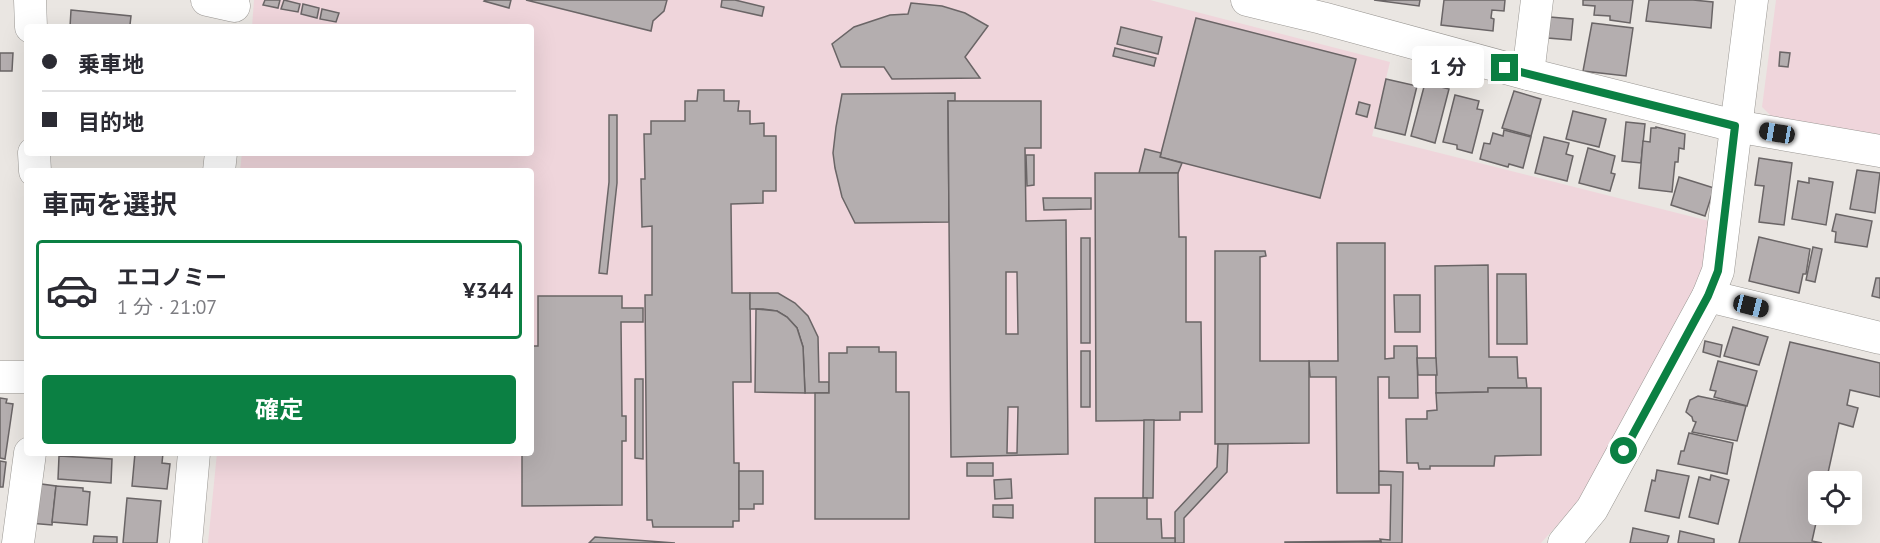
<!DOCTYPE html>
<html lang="ja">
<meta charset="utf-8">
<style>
body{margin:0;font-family:"PT Sans","Noto Sans JP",sans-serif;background:#f2f2f3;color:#2b2b33;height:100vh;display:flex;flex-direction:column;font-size:22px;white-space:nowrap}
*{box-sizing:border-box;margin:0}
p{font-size:20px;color:#7c7c81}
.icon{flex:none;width:33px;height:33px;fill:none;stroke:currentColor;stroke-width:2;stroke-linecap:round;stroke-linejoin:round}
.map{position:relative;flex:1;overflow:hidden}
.side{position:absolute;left:24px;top:168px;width:510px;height:288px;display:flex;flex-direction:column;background:#fff;border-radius:6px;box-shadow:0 6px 24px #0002}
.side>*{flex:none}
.hud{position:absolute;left:24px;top:24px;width:510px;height:132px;border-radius:6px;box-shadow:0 6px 24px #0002;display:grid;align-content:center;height:132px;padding:0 18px;background:#fff}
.tools{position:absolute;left:1808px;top:471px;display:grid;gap:12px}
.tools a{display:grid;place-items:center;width:54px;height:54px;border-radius:6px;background:#fff;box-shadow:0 6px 24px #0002;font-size:30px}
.end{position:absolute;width:27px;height:27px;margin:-14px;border:8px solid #0b8043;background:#fff;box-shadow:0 0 0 3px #fff}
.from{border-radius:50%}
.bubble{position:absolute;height:42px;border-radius:6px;background:#fff;box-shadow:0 6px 24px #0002;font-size:20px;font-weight:700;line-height:42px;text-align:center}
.car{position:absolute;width:18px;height:36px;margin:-18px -9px;border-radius:8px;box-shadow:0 0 4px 2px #0007;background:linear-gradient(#222 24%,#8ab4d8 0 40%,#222 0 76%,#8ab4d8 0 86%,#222 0)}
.hud b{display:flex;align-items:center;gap:21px;height:57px;font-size:22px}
.hud b+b{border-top:2px solid #e1e1e2}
.hud i{width:15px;height:15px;background:#2b2b33}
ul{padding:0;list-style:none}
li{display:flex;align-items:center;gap:18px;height:99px;margin:0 12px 9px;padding:0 6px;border:3px solid #e1e1e2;border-radius:6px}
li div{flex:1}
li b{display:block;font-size:22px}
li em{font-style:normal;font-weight:700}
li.on{border-color:#0b8043}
li>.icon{width:54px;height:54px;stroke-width:1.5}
h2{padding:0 18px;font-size:27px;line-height:72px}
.action{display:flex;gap:12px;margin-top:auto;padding:12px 18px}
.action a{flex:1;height:69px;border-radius:6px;background:#0b8043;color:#fff;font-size:24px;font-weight:700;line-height:69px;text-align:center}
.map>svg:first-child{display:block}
</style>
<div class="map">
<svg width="1880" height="543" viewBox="0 0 1880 543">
<rect width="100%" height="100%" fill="#eae6e2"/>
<!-- education -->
<g fill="#efd5db">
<polygon points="254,0 1150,0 1390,62 1372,136 1709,221 1703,284 1587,492 1541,543 208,543 217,453 531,453 531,171 240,171 242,153 531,153 531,27 252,27"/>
<polygon points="1776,0 1880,0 1880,135 1775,120 1762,107"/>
</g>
<!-- building -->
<g fill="#b4aeaf" stroke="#6a6566" stroke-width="1.5" fill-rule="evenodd">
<polygon points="265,0 280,0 278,8 263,5"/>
<polygon points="284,0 300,4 298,12 281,9"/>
<polygon points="485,0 511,0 509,8 484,1"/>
<polygon points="526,0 667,0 664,11 653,21 651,31"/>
<polygon points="722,0 735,0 764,7 762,16 721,7"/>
<polygon points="1374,0 1420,0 1419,6"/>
<polygon points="1444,0 1505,0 1504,11 1492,10 1491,18 1494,19 1493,31 1441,25"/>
<polygon points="1583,0 1633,0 1630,23 1610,20 1610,16 1594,15 1595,6 1583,5"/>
<polygon points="1649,0 1693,0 1713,2 1711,28 1646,21"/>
<polygon points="911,3 942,6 965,13 988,26 965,57 980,78 892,79 884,67 841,67 832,44 854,27 890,15 908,14"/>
<polygon points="303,4 319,8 317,18 301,14"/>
<polygon points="322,9 339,13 336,22 320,19"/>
<polygon points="71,10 131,16 130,25 143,27 70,27"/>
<polygon points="1550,17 1573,19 1571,40 1548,38"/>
<polygon points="1196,18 1356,59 1320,198 1160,157"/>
<polygon points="1592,23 1633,28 1626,76 1583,71"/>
<polygon points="1121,27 1162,37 1158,54 1117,44"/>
<polygon points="1115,48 1156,58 1154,66 1113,56"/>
<polygon points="1780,52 1790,53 1788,67 1779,66"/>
<polygon points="0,53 13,53 12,71 0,71"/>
<polygon points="1386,79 1417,86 1405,135 1375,128"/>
<polygon points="1425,83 1449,89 1435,143 1411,136"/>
<polygon points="698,90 724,90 724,101 739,101 738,111 750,111 750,124 764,123 764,136 776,136 776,191 763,191 763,203 731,204 732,293 750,293 751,382 733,382 734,463 739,463 739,521 733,521 733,527 653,527 652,520 647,520 645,295 652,295 652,226 642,227 641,179 645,179 644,134 651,134 651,121 685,121 685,101 697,101"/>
<polygon points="1514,91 1541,99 1531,136 1502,128"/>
<polygon points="955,93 955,101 948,101 949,222 855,223 842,197 835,168 833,153 836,127 842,94"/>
<polygon points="1455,95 1479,101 1477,109 1483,110 1472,153 1457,149 1457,145 1443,142"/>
<path d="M 948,101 L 1041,101 L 1041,148 L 1025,148 L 1026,221 L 1066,220 L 1068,454 L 951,457 ZM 1006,272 L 1017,272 L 1018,334 L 1006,334 ZM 1008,407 L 1018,407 L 1017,453 L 1007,453 Z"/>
<polygon points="1359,102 1370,105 1367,117 1356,114"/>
<polygon points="1573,111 1606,119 1599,147 1566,139"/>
<polygon points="609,115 617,115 617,183 607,274 599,273 609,182"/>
<polygon points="1626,122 1645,124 1641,163 1622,161"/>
<polygon points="1656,127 1685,134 1684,149 1679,148 1678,162 1675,162 1672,192 1639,188 1643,141 1650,142 1651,128 1656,128"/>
<polygon points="1504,130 1531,137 1523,168 1509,164 1508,167 1480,159 1484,143 1490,144 1493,133 1503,136"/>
<polygon points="1544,137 1569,143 1566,154 1573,156 1567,181 1535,173"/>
<polygon points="1588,148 1615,156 1611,173 1615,174 1610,191 1579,183"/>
<polygon points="1145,149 1161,153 1160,157 1182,163 1178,173 1139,173"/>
<polygon points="1026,155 1034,155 1034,185 1027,186"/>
<polygon points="1759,158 1792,163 1784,225 1759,222 1764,186 1755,185"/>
<polygon points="1857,170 1880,173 1875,213 1850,209"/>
<polygon points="1095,173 1178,173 1179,237 1186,237 1186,322 1201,322 1202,412 1180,412 1180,420 1096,421"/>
<polygon points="1679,177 1714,188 1705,216 1671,205"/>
<polygon points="1809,178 1833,182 1826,225 1792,219 1798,181 1809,183"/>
<polygon points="1043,198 1091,198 1091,209 1044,210"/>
<polygon points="1836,214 1872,221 1867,247 1835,242 1836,232 1832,231"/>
<polygon points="1759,237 1810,249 1806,274 1803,274 1799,293 1749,281"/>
<rect x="1081" y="238" width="9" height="105"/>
<polygon points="1337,243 1385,243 1385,359 1394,358 1394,346 1417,346 1418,398 1389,398 1389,377 1378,377 1379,493 1337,493 1336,377 1310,377 1309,361 1338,361"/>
<polygon points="1813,247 1822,249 1815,282 1806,280"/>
<polygon points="1215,251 1265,251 1266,256 1260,257 1260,361 1309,361 1309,443 1215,444"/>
<polygon points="1488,265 1489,357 1517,357 1518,378 1526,378 1527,388 1488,388 1488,392 1436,393 1435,266"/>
<polygon points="1497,274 1526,274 1527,344 1497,344"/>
<polygon points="1876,278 1880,278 1880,298 1872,296"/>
<polygon points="750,293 778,293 795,303 808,316 818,337 819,382 829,382 829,393 805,393 803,347 797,328 787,317 777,311 763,309 750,309"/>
<polygon points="1394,295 1420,295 1420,332 1395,332"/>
<polygon points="538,296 622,296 622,308 643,308 643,322 621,322 622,416 626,416 626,441 622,441 622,505 522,506 522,453 531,453 531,346 538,346"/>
<polygon points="756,309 777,311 787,317 797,328 803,347 805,393 755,392"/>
<polygon points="1733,327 1768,337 1759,365 1724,356"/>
<polygon points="1705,341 1722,345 1720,357 1703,352"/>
<polygon points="1790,342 1880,363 1880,397 1850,390 1847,405 1858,408 1853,427 1839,423 1826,482 1818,482 1818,514 1812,541 1822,543 1739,543"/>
<polygon points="847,347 879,347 879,352 896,352 896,392 909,392 909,519 815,519 815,393 829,393 829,353 847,353"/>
<rect x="1081" y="351" width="9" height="56"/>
<polygon points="1417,358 1436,358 1437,375 1418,375"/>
<polygon points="1718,361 1757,371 1747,406 1714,397 1716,391 1710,390"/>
<polygon points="635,379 643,379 643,459 635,458"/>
<polygon points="1488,388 1541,388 1541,455 1495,456 1494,466 1430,466 1430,469 1419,469 1418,463 1407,463 1406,419 1427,419 1427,411 1437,410 1436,393 1488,392"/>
<polygon points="1698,396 1746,406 1737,441 1692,432 1696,422 1693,421 1692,417 1686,412 1690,400"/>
<polygon points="0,398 7,399 6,403 13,404 5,459 0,458"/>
<polygon points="1144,420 1154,420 1153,498 1143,498"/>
<polygon points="1689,433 1733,443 1727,474 1678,464 1681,451 1684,451"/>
<polygon points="1218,444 1228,444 1227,472 1184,518 1184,543 1175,543 1175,512 1217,467"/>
<polygon points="135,453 163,453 162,463 170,464 167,489 132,486"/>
<polygon points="59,456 112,459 111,483 58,479"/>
<polygon points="0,461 6,462 3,487 0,487"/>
<rect x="967" y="463" width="26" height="13"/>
<polygon points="1657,470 1689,476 1679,518 1645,511 1652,480 1655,481"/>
<polygon points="739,471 763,471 763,504 754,504 754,509 739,509"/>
<polygon points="1379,471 1403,472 1402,543 1381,543 1380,539 1390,540 1391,485 1379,485"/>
<polygon points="1711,475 1729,480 1718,524 1689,517 1699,477 1710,480"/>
<polygon points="1011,479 1012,498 995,499 994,480"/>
<polygon points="34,483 56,486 52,525 29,523"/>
<polygon points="56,486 83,488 83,491 90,492 87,525 52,522"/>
<polygon points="127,498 161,501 157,543 123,543"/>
<polygon points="1095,498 1147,498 1147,519 1161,519 1162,538 1175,538 1175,543 1095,543"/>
<polygon points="993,505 1013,505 1013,518 993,517"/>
<polygon points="1633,528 1669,536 1667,543 1630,543"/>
<polygon points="1680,531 1714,539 1714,543 1678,543"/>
<polygon points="94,536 117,537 117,543 93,543"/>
<polygon points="595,537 675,543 589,543"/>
<polygon points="1381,541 1381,543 1285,543 1285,542"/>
</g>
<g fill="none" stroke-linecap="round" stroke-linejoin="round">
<defs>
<g id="minor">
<polyline points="30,0 31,27"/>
<polyline points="207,0 234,6"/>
<polyline points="1247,0 1322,18 1528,74 1735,126 1880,151"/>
<polyline points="1528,74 1537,0"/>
<polyline points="34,153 35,171"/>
<polyline points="219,171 221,153"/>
<polyline points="1708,296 1880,338"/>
<polyline points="0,377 27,377"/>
<polyline points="18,543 30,453"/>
<polyline points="186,543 194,453"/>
<polyline points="1564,543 1592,509 1708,296 1718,271 1752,0"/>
</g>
</defs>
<!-- minor casing -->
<use href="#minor" stroke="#9a9793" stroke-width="33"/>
<!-- minor -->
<use href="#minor" stroke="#fff" stroke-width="32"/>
</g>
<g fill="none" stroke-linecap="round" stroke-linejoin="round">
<!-- route -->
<polyline stroke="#0b8043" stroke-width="8" points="1505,68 1735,126 1718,271 1708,296 1624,451"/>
</g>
</svg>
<div class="tools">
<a><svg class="icon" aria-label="locate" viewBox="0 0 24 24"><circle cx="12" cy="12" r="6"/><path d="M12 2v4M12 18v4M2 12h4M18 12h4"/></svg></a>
</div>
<i class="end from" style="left:1624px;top:451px"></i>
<i class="end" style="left:1505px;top:68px"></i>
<div class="bubble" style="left:1412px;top:46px;width:72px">1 分</div>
<i class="car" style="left:1777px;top:133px;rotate:280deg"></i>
<i class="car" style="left:1751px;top:306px;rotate:104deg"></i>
<div class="hud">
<b><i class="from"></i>乗車地</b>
<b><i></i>目的地</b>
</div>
<section class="side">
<h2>車両を選択</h2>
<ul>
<li class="on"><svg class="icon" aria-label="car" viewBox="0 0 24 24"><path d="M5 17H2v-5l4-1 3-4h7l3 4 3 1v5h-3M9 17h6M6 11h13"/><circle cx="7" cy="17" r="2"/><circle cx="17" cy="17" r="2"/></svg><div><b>エコノミー</b><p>1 分 · 21:07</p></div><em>¥344</em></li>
</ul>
<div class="action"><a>確定</a></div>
</section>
</div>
